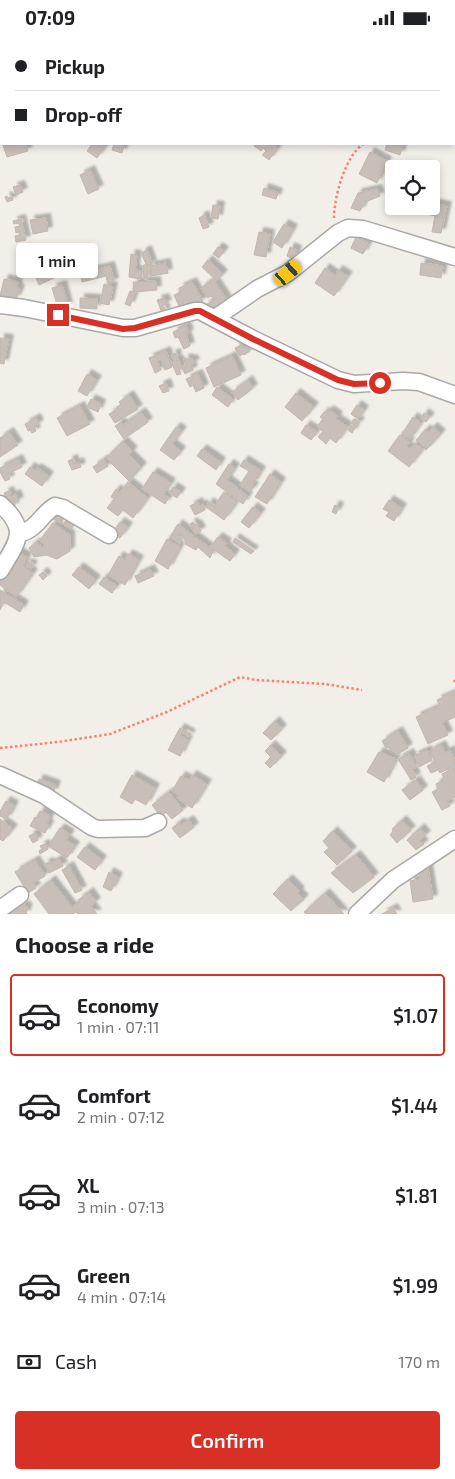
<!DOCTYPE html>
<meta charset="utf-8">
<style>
body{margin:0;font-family:"Exo 2",sans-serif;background:#f2f2f2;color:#202124;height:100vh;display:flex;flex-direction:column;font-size:19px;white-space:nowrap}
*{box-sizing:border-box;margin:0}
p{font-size:16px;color:#757577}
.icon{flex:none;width:28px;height:28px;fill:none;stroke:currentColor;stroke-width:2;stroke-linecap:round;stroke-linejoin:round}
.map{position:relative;height:879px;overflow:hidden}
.side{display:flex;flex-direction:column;background:#fff;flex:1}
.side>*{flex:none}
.banner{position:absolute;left:0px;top:0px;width:455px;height:110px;box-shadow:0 2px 8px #0003;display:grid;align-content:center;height:110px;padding:0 15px;background:#fff}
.tools{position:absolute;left:385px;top:125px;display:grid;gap:10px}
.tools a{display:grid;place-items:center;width:55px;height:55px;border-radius:5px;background:#fff;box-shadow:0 2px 8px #0003;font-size:25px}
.end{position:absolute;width:22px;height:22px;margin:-11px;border:6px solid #d93025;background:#fff;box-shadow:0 0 0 2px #fff}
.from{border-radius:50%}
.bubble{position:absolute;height:35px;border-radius:5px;background:#fff;box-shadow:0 2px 8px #0003;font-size:16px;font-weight:600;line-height:35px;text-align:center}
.car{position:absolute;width:15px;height:30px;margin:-15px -8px;border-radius:6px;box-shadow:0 0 4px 1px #0007;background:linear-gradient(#f5c518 24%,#345 0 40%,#f5c518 0 76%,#345 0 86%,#f5c518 0)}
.banner b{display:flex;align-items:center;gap:18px;height:48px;font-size:19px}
.banner b+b{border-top:1px solid #e0e0e0}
.banner i{width:12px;height:12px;background:#202124}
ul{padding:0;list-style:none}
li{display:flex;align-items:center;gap:15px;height:82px;margin:0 10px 8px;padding:0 5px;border:2px solid transparent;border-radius:5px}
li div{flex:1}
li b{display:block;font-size:19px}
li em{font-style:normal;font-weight:600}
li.active{border-color:#d93025}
li>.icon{width:45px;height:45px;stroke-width:1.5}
h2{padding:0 15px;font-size:22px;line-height:60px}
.pay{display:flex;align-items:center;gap:12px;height:55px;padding:0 15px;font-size:19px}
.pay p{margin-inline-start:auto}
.button{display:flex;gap:10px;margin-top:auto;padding:10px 15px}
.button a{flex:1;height:58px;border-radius:5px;background:#d93025;color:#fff;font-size:20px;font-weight:600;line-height:58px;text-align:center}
.status{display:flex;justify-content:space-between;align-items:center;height:35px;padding:0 25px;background:#fff;direction:ltr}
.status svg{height:14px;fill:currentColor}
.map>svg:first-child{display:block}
</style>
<div class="status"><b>07:09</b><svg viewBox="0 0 49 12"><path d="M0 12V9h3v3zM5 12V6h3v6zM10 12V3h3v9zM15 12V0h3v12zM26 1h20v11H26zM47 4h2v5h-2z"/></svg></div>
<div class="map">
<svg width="455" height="879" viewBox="0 0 455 879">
<defs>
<filter id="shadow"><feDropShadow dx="4.5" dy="-4.5" stdDeviation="1" flood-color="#0004"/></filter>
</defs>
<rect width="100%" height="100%" fill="#f2efe9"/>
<!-- building -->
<g fill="#c7bfb8" stroke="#c4b6ab" filter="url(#shadow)">
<polygon points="6,109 26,109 28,116 7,122 3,110"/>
<polygon points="92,109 107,109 97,123 87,116"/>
<polygon points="114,109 125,109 122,118 112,115"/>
<polygon points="255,109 272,109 278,113 269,125 262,120 266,116 263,113 261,116 254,111"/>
<polygon points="387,109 398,109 403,111 400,120 385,115"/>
<polygon points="370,117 387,126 377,148 359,139"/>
<polygon points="90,135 99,154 88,159 80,140"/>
<polygon points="20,150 23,157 16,160 13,152"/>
<polygon points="264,153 278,158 276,164 262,160"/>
<polygon points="377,154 380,161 365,167 360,176 351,173 358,158"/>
<polygon points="7,161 8,163 12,162 13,165 7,167 5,162"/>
<polygon points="431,168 447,171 441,198 432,197 435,181 427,179"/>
<polygon points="213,170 220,171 218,184 211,183"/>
<polygon points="204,180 209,192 203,194 199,183"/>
<polygon points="46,183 48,196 33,199 30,185"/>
<polygon points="21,184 26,205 16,207 15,201 20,200 19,197 16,198 15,192 20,191 19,188 14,189 13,186"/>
<polygon points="284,189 293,194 282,213 273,207"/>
<polygon points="259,197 270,199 266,222 254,220"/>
<polygon points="356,202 369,208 363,219 351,213"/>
<polygon points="218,212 224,216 219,223 213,219"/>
<polygon points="290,212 297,215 294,224 287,221"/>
<polygon points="147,215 152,229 148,230 148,244 144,244 143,231 146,229 141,218"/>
<polygon points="131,219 137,220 135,235 142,236 141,244 129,242"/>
<polygon points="208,225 223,239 217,246 202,232"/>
<polygon points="166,228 168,238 151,241 150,231"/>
<polygon points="421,228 443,231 441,243 420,240"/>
<polygon points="110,231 114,247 108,249 106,241 82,247 80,238"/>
<polygon points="51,233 56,242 39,250 35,241"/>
<polygon points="325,233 335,240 338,235 348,241 334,261 315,248"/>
<polygon points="4,244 18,247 17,251 20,255 16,264 0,261"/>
<polygon points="213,244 227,265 210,277 205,270 214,265 211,261 208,263 201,253"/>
<polygon points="156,246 157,255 134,257 133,247"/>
<polygon points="192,247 203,266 185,274 183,269 179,271 174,260 181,257 179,253"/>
<polygon points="104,249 113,252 109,270 100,268"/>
<polygon points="62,250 68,271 58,273 52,253"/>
<polygon points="130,256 135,258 130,271 125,269"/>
<polygon points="80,263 97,264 97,274 80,273"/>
<polygon points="164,263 167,269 163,270 166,277 162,278 157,265"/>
<polygon points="186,291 189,298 186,300 190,311 184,314 178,302 175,303 173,297"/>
<polygon points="0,303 9,304 4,329 0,328"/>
<polygon points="242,310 244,313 248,311 250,316 244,320 243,319 239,321 235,313"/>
<polygon points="166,316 172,332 165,335 161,325 158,326 161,335 155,338 149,323"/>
<polygon points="176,318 177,326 179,325 182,332 179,334 181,339 177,340 171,327 174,326 171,320"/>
<polygon points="232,321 241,340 214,352 206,333"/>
<polygon points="188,323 189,325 193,324 195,328 191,330 193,335 185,339 182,333 186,331 184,324"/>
<polygon points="87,339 97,345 87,361 78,356"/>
<polygon points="198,339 204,353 196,357 193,350 190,352 186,344"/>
<polygon points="248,345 253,353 238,365 232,357"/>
<polygon points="166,348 169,356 163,358 159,351"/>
<polygon points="217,352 233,364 228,372 212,360"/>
<polygon points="296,358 314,372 302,386 285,372"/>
<polygon points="129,360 138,374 115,388 109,379 118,374 117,372 121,369 119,367"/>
<polygon points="91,364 101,369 98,377 87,372"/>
<polygon points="357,370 364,375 358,384 351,379"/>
<polygon points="80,371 90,389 67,401 57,383"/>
<polygon points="329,375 338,381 336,384 348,392 336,408 330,403 326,409 318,402 323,396 317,392 323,384 320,382 324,377 327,378"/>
<polygon points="141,377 148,387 124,404 115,391 121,387 123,390"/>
<polygon points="424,378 430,382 426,387 421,384"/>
<polygon points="413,382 421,388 410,404 402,399"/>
<polygon points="36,383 39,389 34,392 36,396 32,398 30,395 28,396 25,389"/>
<polygon points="354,384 360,387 357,391 351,388"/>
<polygon points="306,390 317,397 311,405 301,398"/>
<polygon points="351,390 355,393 352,398 348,395"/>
<polygon points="176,392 182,396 172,409 181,416 174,425 160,415"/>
<polygon points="433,392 441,399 426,415 416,405 426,394 428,397"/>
<polygon points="9,397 18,410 0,422 0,403"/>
<polygon points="400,400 410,407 407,411 410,414 415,408 423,414 409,432 388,416"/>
<polygon points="123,406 133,416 129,419 142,432 129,446 106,423"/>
<polygon points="202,414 221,427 216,435 197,421"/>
<polygon points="18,424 22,432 8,439 10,444 5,446 0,437 0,433"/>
<polygon points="73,424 75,429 79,427 81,432 72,435 68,426"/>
<polygon points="104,424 108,431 97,438 93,432"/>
<polygon points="244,425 261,436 253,449 248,446 247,447 254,452 250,457 240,450 249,436 240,431"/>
<polygon points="229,429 235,433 227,445 248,461 243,469 216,449"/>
<polygon points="30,432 35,435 37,433 49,441 42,451 25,439"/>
<polygon points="153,437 171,448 163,460 169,463 165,469 142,454"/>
<polygon points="270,439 281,447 267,469 255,462"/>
<polygon points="128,447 148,463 133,483 123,475 118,481 107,473 114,464 111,462 116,454 120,457"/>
<polygon points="173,452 181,457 177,463 169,458"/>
<polygon points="9,456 11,461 16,459 19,466 14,468 15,471 8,474 3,465 6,463 4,458"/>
<polygon points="224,457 237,467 224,485 206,472 209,467 214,471"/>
<polygon points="389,465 402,473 394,486 386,481 389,477 383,474"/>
<polygon points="198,467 200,471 203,469 205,475 195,480 190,471"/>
<polygon points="335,470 339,472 336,479 332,477"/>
<polygon points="253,472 261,478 249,493 241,487"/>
<polygon points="57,477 65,481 61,488 53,484"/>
<polygon points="67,484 75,489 71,494 63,489"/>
<polygon points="120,487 128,492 120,503 112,498"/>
<polygon points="193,487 195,490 197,489 201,496 195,499 190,489"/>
<polygon points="53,488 70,500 70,516 57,524 46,520 34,522 29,513 36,507 43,512 44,510 40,505"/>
<polygon points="178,489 213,516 210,523 198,512 196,515 185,509 185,505 179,497 178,500 183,506 180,509 170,502"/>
<polygon points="218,502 227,508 225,511 235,519 230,526 210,512"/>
<polygon points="235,503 254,516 251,519 233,507"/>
<polygon points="167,504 180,512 168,534 155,526"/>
<polygon points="16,516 27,522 23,531 33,538 16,562 0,550 0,542"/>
<polygon points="128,519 139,525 125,550 108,540 119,521 125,525"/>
<polygon points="27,528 33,530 31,534 26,531"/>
<polygon points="79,532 96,545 89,554 72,540"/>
<polygon points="150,534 154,541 138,548 135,541"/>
<polygon points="43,537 47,541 43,545 39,540"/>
<polygon points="104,542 117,551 112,558 99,549"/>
<polygon points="0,555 24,570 20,577 4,567 0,575"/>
<polygon points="455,657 455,682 442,688 448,700 428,709 416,682 440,671 437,665"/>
<polygon points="275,686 282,694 271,705 263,698"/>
<polygon points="180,693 191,699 189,702 182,698 181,701 188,705 180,721 168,715"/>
<polygon points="398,696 408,713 396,720 388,712 386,713 382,706"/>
<polygon points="271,710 282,721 270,733 265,728 271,722 265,716"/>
<polygon points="441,710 445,718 450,715 455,725 455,730 440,738 438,735 431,738 427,731 435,727 430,716"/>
<polygon points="427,715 432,725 419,732 414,721"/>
<polygon points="379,717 396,724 384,747 367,737"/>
<polygon points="409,718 417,732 412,734 416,742 411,745 398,724"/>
<polygon points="455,732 455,762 447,766 450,771 442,775 432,757 438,754 436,749 444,744 442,739"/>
<polygon points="132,740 155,753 146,770 135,764 132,769 120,762"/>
<polygon points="192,740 207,749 192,773 177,763 179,760 172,756 181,741 189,745"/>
<polygon points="39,744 56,750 53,758 36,751"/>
<polygon points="416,745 423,755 410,765 402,755"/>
<polygon points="169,757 183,775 172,784 166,777 161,782 152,770"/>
<polygon points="6,766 14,770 7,784 0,781 0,776"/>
<polygon points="40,776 50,781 47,789 49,790 45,798 30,791 35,782 37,783"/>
<polygon points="0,784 13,794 3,806 0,804"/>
<polygon points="189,785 194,792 180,803 172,793 180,787 181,790"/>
<polygon points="402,785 411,795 397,808 390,800 393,796 392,794"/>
<polygon points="60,793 70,799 66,805 75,811 67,823 48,811"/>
<polygon points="420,793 426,800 420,805 424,809 416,815 407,805"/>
<polygon points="333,796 352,816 337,830 324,817 329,813 323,806"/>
<polygon points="35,798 38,805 33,808 29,801"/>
<polygon points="45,809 48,814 40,819 39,816 42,814 40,811"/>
<polygon points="85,812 102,825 95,835 77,822"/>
<polygon points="356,820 374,842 353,858 331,838"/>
<polygon points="59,824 63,831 49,838 44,829 49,827 50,829"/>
<polygon points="35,825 45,841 33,848 36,853 28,858 15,837"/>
<polygon points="69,831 82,855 75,858 62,835"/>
<polygon points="428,833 433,864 413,867 410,846 420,844 419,835"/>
<polygon points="109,837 118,842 111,856 103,852"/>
<polygon points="288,844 300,856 298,858 304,864 291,876 273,859"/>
<polygon points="51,845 72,872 80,867 78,865 89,857 96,867 91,871 97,879 78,879 76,877 73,879 49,879 34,859"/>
<polygon points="325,858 344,879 306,879 304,877"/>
<polygon points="25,870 28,874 26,877 27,879 9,879"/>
<polygon points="393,873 397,879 382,879"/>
</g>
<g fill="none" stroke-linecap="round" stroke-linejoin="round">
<defs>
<g id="minor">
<polyline points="0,270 24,273 123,293 135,293 195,276 200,276 253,304 338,345 354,349 403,346 419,347 455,360"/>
<polyline points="215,283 257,254 288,238 338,198 348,193 363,194 455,222"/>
<path d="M 0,469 C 30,495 17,507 0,536"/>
<path d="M 19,499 C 39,493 40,480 55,471 L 63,473 L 109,500"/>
<polyline points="0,740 44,760 92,792 98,794 145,793 158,787"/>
<polyline points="0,874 20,860"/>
<polyline points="357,879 393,845 455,804"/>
</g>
</defs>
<!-- minor casing -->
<use href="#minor" stroke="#a9a9a9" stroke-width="19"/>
<!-- path -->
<g stroke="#fa8072" stroke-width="2.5" stroke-dasharray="2.5 2.5" stroke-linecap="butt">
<polyline points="384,0 384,1"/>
<path d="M 334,183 C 334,162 345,122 363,109"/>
<polyline points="454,645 455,647"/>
<polyline points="0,713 58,707 110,699 167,677 240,642 256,645 325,649 362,655"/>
</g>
<!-- minor -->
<use href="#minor" stroke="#fff" stroke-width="16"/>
</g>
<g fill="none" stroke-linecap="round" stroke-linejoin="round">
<!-- route -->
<polyline stroke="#d93025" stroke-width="6" points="58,280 123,294 135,293 195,276 200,276 253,304 338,345 354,349 380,348"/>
</g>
</svg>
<div class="tools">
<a><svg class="icon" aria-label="locate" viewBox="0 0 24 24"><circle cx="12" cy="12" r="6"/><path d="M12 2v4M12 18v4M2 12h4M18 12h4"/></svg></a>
</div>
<i class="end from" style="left:380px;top:348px"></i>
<i class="end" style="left:58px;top:280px"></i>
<div class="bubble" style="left:16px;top:208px;width:82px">1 min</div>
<i class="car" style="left:288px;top:238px;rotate:49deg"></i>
<div class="banner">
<b><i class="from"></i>Pickup</b>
<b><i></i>Drop-off</b>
</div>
</div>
<section class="side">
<h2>Choose a ride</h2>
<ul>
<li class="active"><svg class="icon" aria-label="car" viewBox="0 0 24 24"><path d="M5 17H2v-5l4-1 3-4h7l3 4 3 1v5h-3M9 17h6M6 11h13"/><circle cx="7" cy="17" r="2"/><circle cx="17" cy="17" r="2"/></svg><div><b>Economy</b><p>1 min · 07:11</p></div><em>$1.07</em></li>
<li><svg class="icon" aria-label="car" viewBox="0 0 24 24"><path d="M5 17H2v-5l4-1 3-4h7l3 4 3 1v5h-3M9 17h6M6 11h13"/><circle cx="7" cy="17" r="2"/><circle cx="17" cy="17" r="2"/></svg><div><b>Comfort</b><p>2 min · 07:12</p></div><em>$1.44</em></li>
<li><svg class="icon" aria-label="car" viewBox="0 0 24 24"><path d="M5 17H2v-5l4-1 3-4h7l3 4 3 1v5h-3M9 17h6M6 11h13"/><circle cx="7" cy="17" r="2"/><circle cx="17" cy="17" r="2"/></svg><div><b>XL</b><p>3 min · 07:13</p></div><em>$1.81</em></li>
<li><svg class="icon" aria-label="car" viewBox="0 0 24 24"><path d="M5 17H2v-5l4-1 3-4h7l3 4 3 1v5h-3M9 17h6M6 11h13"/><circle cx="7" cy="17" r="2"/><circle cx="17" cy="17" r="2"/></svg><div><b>Green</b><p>4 min · 07:14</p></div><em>$1.99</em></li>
</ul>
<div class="pay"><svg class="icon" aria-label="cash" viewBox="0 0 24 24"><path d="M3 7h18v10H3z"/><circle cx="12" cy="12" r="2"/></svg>Cash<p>170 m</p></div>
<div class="button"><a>Confirm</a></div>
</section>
